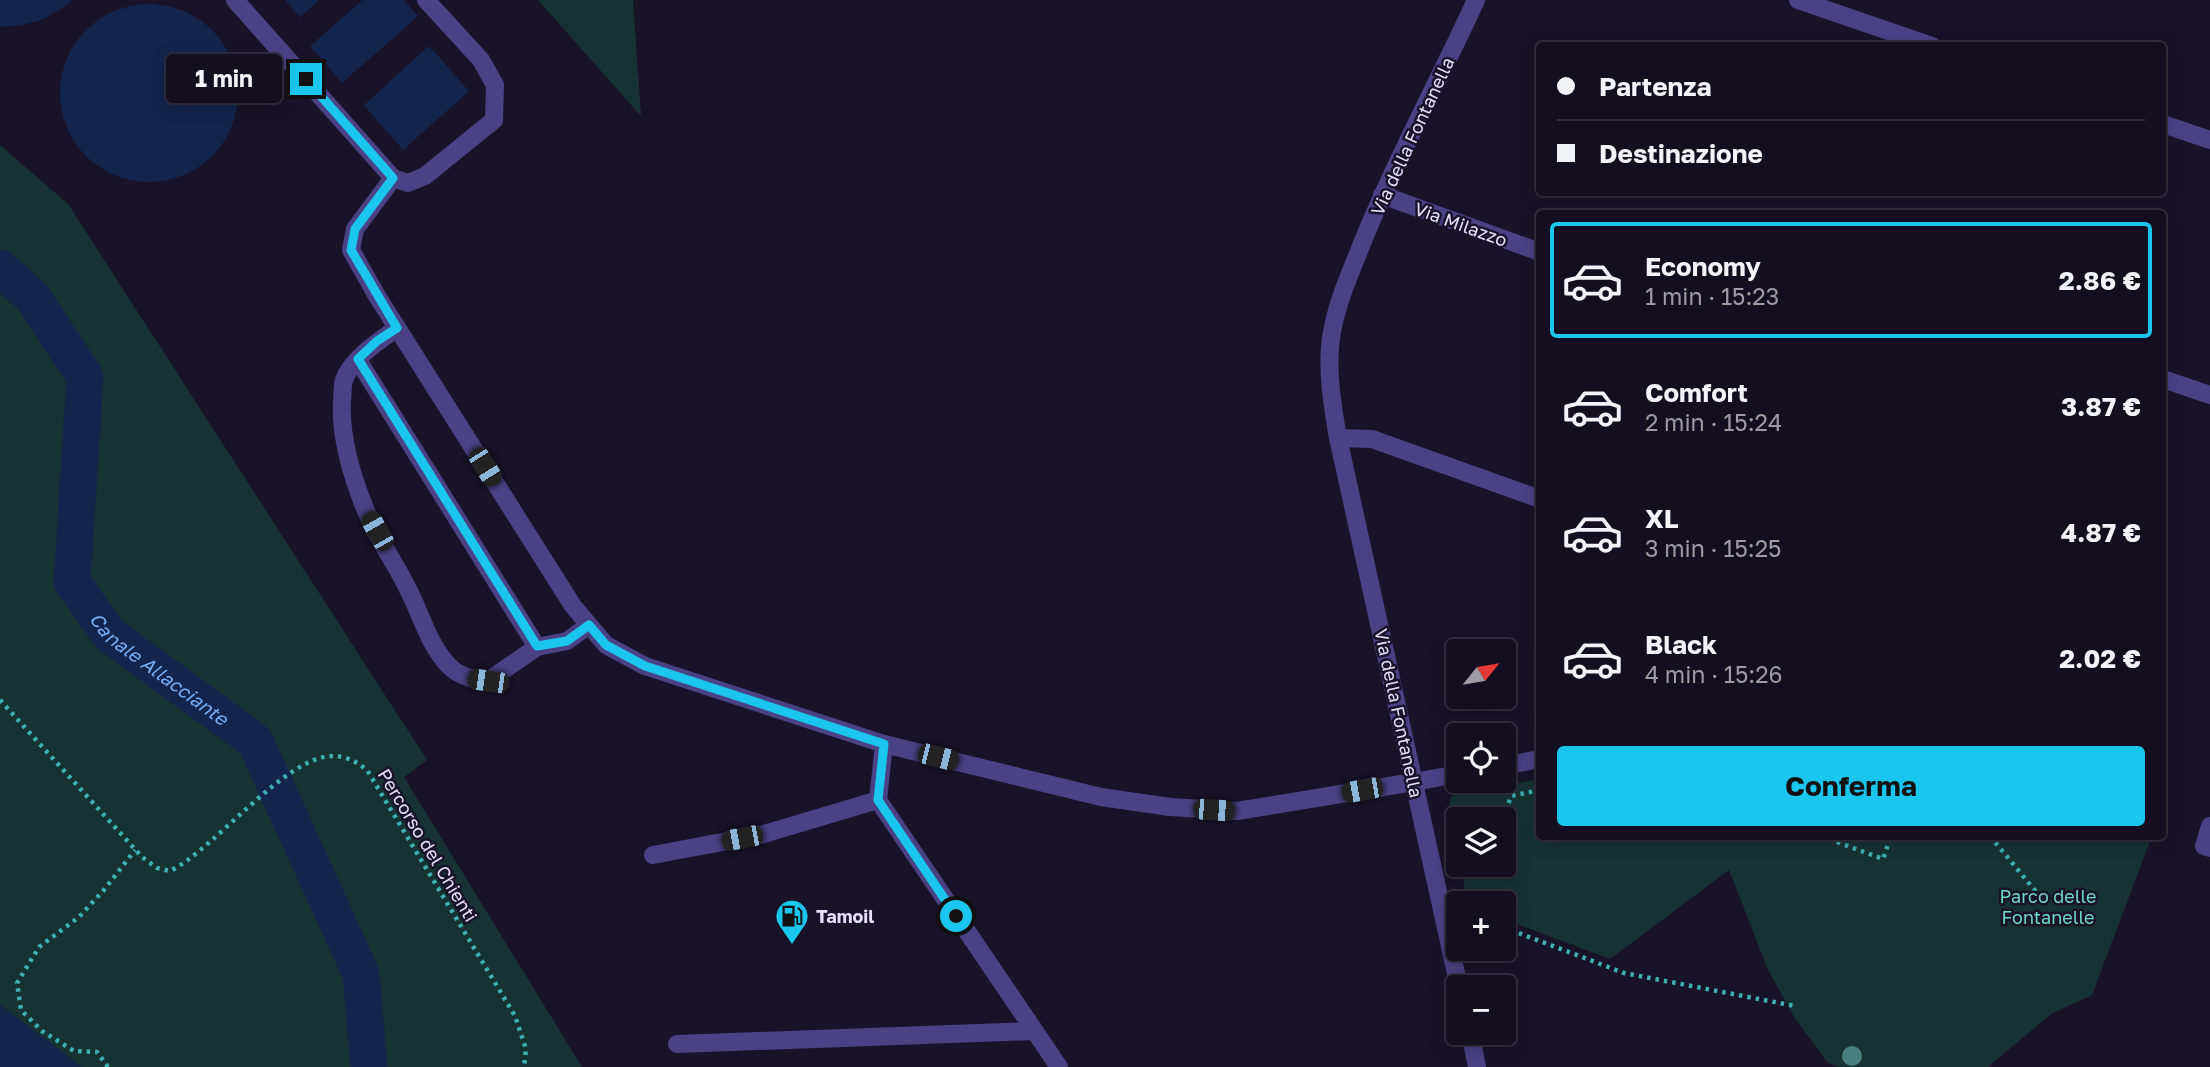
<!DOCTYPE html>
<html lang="it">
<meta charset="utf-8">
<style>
body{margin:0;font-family:"Golos Text",sans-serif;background:#201c2d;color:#f1f3f6;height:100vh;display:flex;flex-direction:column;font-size:26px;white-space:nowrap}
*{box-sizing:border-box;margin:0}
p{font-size:23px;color:#9d9ca5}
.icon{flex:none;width:38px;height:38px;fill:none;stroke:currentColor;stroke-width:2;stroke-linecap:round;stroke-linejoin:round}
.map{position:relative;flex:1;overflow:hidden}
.drawer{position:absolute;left:1536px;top:210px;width:630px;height:630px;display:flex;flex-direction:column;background:#130e20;border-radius:7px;box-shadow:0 4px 18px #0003,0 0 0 2px #322e3e}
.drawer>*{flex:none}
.hud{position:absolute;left:1536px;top:42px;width:630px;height:154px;border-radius:7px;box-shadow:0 4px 18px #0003,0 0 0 2px #322e3e;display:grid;align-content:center;height:154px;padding:0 21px;background:#130e20}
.needle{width:46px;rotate:60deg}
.tools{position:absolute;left:1446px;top:639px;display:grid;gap:14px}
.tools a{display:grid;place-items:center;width:70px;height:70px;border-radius:7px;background:#130e20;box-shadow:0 4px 18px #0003,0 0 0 2px #322e3e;font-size:35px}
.end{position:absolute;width:32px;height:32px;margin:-16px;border:9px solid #1ac6ed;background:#111;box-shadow:0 0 0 4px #111}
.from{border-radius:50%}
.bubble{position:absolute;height:49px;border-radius:7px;background:#130e20;box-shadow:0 4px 18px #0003,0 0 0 2px #322e3e;font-size:23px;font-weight:700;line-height:49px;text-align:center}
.car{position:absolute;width:21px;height:42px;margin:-21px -10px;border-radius:9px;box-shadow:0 0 5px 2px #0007;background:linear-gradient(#222 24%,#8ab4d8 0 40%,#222 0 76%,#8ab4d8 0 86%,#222 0)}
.hud b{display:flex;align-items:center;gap:24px;height:66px;font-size:26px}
.hud b+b{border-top:2px solid #322e3e}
.hud i{width:18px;height:18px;background:#f1f3f6}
ul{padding:12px 0 0;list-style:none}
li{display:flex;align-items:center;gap:21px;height:116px;margin:0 14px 10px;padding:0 7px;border:4px solid transparent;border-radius:7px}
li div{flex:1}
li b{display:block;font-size:26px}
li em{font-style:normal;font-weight:700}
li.active{border-color:#1ac6ed}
li>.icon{width:63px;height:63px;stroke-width:1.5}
.action{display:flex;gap:14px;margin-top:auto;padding:14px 21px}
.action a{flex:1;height:80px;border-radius:7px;background:#1ac6ed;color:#111;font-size:28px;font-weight:700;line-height:80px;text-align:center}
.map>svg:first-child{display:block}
</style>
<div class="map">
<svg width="2210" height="1067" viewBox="0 0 2210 1067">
<rect width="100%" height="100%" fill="#19132a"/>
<!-- green -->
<g fill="#173233">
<polygon points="538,0 633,0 641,116"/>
<polygon points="0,145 68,204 427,760 404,777 582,1067 82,1067 0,1005"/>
<polygon points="1540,779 1540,836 2138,836 2150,841 2092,995 2051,1014 1988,1067 1838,1067 1827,1062 1795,1018 1768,970 1729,870 1610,959 1503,919 1503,903 1468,903 1460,865 1503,864 1503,819 1458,819 1458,853 1448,809 1451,797 1456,794"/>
</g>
<!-- water -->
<g fill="#14254d">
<path d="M 0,0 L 72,0 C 46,21 33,25 0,27 Z"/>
<polygon points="285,0 319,0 300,17"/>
<polygon points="363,0 404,0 418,16 342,83 310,46"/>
<circle cx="149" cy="93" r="89"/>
<polygon points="429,46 469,91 403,150 364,105"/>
<polygon points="0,1005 82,1067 0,1067"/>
</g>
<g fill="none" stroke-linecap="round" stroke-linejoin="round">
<!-- canal -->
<path stroke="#14254d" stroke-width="37" id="s1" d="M 0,268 L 33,298 L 85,377 L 72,582 L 110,635 L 255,741 L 361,974 L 369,1067"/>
<!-- path -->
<g stroke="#3bb1b4" stroke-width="4.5" stroke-dasharray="3.5 5" stroke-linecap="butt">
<path d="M 0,700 L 142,857 L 157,868 L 170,871 C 215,849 285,756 333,756 C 346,756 357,762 367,770 L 515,1016 L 526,1049 L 524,1067"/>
<polyline points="1503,819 1511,796 1540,790"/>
<polyline points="1821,836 1883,859 1891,836"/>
<polyline points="1990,836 2042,899"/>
<polyline points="1503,927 1624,973 1795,1006"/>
<polyline points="108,1067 97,1052 74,1051 42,1031 21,1010 17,983 39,947 79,917 104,890 135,850"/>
</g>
<!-- service -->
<g stroke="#4a4285" stroke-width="18">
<polyline points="235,0 393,178 408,183 425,176 494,120 495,85 481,60 426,0"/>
<polyline points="377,296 351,250 355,229 393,178"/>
<path d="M 397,328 C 380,340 351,359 344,380 C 342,386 343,395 342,401 C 340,437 352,477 366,511 C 377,538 396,564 409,591 C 422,617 429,645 449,666 C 460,677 473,679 488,681 L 537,647 L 567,641 L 589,625"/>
<polyline points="358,360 537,647"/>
<polyline points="1338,438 1372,439 1540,499"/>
<polyline points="884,744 878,800 1059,1067"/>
<polyline points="1503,766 1540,759"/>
<polyline points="1414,782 1458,774"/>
<polyline points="2210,826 2204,846 2210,848"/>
<polyline points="653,855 764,834 878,800"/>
<polyline points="677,1044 1034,1031"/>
</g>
<!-- minor -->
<g stroke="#4a4285" stroke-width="18">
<polyline points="1798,0 1932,46"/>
<polyline points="2163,124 2210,140"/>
<polyline points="1382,195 1540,252"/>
<polyline points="377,296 573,606 606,645 645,666 884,744 1101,797 1170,807 1237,811 1414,782"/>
<polyline points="2163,379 2210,395"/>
<path d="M 1459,987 L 1338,438 C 1332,403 1325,362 1333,327 C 1339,297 1352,269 1363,241 C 1396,159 1439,81 1476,0"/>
<polyline points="1470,1032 1477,1067"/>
</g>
</g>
<!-- trees -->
<circle fill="#487f80" cx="1852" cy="1056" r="10"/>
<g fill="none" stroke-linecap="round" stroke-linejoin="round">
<!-- route -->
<polyline stroke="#1ac6ed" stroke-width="9" points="306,79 393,178 355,229 351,250 397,328 377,341 358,359 537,646 567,641 589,625 606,645 645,666 884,744 878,800 956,916"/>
</g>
<!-- icons -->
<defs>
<symbol id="fuel-pin" viewBox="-11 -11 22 30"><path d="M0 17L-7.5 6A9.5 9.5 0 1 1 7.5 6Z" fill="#1ac6ed" stroke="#19132a"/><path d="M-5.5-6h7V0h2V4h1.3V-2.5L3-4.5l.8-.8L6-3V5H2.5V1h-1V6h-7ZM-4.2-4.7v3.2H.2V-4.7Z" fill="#111"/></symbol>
</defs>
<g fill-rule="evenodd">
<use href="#fuel-pin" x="773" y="897" width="38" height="52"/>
</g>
<g text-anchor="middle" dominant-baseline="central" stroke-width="5" stroke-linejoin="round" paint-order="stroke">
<!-- street labels -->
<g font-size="18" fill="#e5dffc" stroke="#19132a">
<text transform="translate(1412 136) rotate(-65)">Via della Fontanella</text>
<text transform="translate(1461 224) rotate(20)">Via Milazzo</text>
<text transform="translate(1399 713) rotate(78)">Via della Fontanella</text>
<text transform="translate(428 845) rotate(59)">Percorso del Chienti</text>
</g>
<!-- park labels -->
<g font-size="18" fill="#6fd8c7" stroke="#19132a">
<text x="2048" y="896">Parco delle<tspan x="2048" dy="21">Fontanelle</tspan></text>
</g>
<!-- poi labels -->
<g font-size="18" font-weight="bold" fill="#e5dffc" stroke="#19132a" text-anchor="start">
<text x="816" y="916">Tamoil</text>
</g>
<!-- water labels -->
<g font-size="19" font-style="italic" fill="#75aef4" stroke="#19132a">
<text stroke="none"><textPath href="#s1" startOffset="469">Canale Allacciante</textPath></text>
</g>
</g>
</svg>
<div class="tools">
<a><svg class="needle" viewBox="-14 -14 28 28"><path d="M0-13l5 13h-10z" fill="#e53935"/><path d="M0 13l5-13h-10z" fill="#9d9ca5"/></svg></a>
<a><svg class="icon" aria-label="locate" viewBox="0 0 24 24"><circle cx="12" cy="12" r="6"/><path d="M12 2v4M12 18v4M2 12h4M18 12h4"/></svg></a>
<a><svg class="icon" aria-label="layers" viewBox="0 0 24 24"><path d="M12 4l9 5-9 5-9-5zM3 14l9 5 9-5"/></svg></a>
<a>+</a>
<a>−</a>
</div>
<i class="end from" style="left:956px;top:916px"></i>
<i class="end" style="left:306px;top:79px"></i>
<div class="bubble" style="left:166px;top:54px;width:116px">1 min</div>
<i class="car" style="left:485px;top:467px;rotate:148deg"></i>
<i class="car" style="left:377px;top:531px;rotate:330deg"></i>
<i class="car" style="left:488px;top:681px;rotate:278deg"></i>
<i class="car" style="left:938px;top:757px;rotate:104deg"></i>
<i class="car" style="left:1362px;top:790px;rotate:260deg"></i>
<i class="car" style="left:1214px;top:810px;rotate:94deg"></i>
<i class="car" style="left:742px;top:838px;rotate:259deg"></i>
<div class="hud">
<b><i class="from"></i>Partenza</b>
<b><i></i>Destinazione</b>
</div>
<section class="drawer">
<ul>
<li class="active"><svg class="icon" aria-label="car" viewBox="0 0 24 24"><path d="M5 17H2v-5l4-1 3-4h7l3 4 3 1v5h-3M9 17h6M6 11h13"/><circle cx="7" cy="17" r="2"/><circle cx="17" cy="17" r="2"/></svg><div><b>Economy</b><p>1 min · 15:23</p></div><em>2.86 €</em></li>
<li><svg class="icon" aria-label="car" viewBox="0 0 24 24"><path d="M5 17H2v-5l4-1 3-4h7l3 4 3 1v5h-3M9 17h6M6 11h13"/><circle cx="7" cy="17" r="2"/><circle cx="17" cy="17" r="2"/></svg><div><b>Comfort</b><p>2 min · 15:24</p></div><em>3.87 €</em></li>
<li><svg class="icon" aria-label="car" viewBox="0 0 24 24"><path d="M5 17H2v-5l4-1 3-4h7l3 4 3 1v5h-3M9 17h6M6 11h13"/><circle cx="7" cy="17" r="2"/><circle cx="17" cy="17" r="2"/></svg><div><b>XL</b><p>3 min · 15:25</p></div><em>4.87 €</em></li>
<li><svg class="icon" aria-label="car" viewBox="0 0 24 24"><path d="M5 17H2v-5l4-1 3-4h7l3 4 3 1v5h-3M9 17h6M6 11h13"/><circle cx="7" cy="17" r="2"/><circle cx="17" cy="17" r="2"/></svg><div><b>Black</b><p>4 min · 15:26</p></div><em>2.02 €</em></li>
</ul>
<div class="action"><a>Conferma</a></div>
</section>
</div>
